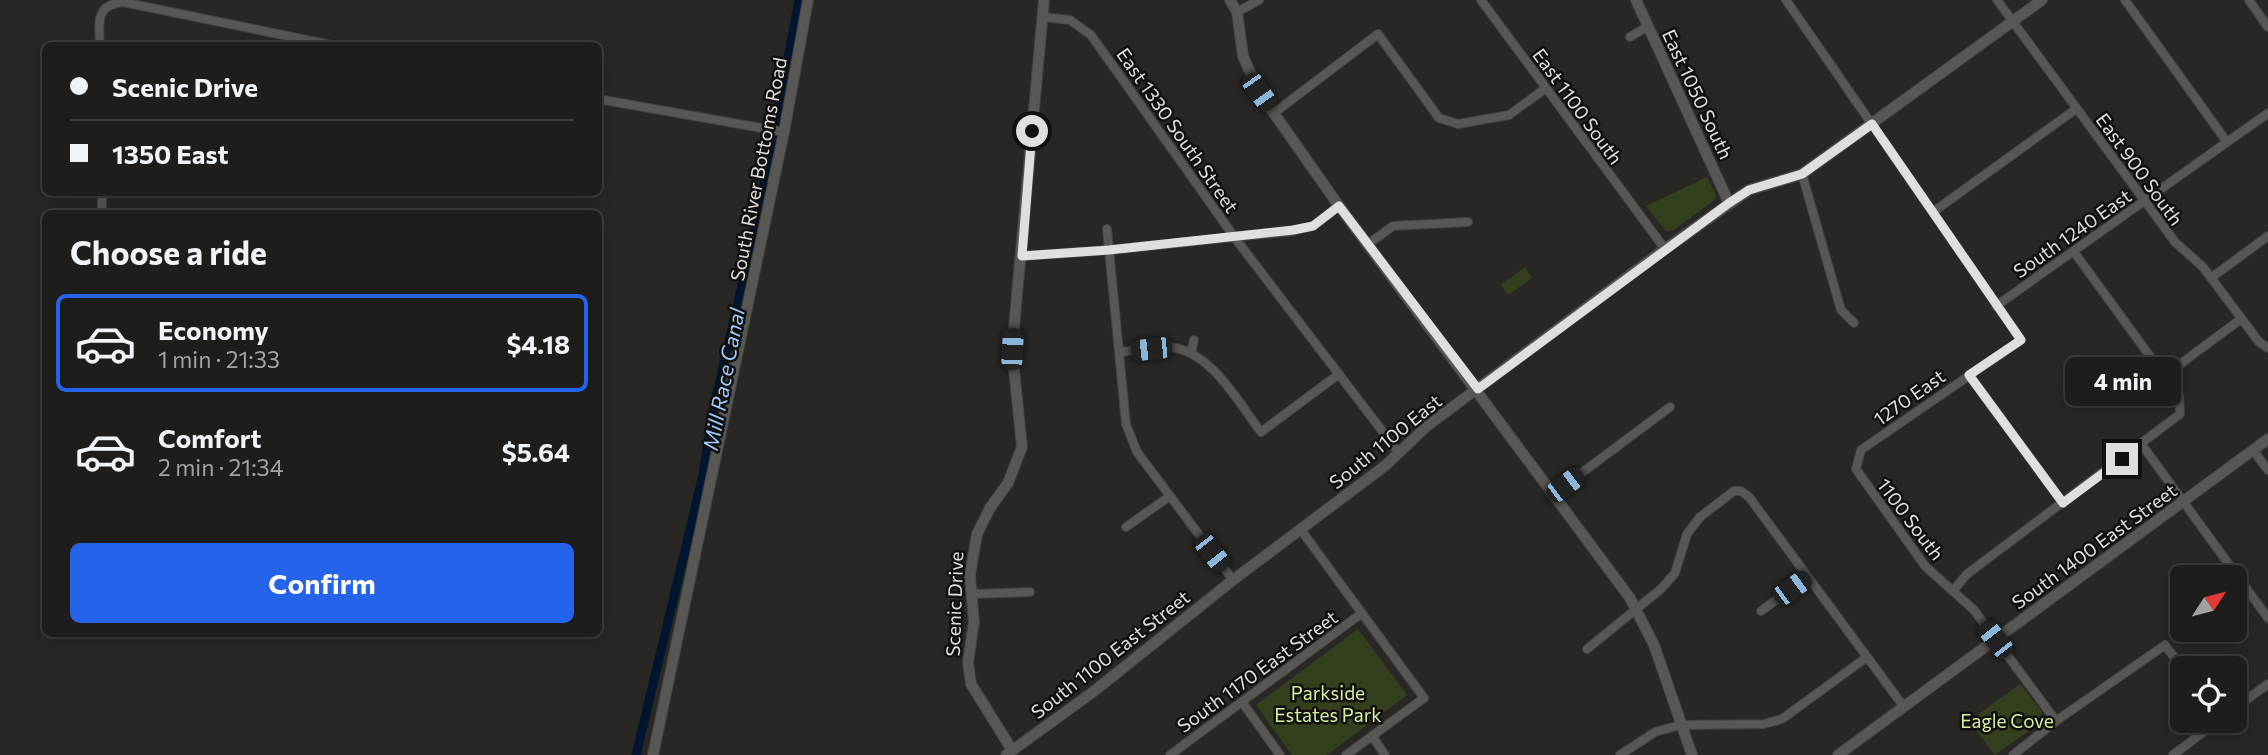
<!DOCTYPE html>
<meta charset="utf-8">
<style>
body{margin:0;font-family:Commissioner,sans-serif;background:#2b2a28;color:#f1f3f6;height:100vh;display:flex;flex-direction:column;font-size:26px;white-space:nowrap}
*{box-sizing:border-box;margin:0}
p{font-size:23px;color:#a1a2a3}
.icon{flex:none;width:38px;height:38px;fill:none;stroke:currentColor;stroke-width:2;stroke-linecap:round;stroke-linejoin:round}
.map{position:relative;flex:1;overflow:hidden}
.side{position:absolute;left:42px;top:210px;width:560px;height:427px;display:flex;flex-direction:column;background:#1e1d1b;border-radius:10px;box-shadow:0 4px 18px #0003,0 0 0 2px #3c3b3a}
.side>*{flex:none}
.top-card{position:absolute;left:42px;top:42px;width:560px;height:154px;border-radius:10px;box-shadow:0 4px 18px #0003,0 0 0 2px #3c3b3a;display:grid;align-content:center;height:154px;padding:0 28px;background:#1e1d1b}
.needle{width:46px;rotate:54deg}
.tools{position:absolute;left:2170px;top:565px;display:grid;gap:14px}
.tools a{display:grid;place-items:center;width:77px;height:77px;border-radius:10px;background:#1e1d1b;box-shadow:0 4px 18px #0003,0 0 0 2px #3c3b3a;font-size:35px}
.end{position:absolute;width:32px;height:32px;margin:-16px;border:9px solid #e0dfdd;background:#111;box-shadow:0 0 0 4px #111}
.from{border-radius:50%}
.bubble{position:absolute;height:49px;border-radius:10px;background:#1e1d1b;box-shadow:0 4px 18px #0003,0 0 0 2px #3c3b3a;font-size:23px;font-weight:700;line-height:49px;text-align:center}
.car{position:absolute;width:21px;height:42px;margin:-21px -10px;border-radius:9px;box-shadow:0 0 5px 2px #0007;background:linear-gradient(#222 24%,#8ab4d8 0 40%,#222 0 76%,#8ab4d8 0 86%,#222 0)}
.top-card b{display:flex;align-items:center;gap:24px;height:66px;font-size:26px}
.top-card b+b{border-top:2px solid #3c3b3a}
.top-card i{width:18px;height:18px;background:#f1f3f6}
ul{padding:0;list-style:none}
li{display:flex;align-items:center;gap:21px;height:98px;margin:0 14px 10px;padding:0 14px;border:4px solid transparent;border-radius:10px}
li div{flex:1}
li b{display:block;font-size:26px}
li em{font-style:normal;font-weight:700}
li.active{border-color:#2563eb}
li>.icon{width:63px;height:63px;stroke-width:1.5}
h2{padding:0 28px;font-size:32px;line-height:84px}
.action{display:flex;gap:14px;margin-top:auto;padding:14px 28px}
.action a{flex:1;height:80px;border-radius:10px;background:#2563eb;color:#fff;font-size:28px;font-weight:700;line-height:80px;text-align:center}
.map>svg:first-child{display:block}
</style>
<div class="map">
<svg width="2268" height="755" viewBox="0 0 2268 755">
<rect width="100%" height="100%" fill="#282724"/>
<!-- green -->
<g fill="#343f1e">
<polygon points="1707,177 1716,195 1713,201 1674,230 1666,231 1646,206"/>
<polygon points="1525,267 1532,278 1508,295 1501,285"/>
<polygon points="1358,629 1407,695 1327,755 1292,755 1256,705"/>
<polygon points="2020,684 2042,712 2041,722 1995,755 1969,721"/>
</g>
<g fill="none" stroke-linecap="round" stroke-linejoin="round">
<!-- canal -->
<polyline stroke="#00152e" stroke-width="9" points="636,755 703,475 713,411 759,211 799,0"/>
<defs>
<g id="minor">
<polyline points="1481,0 1665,249"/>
<polyline points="1786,0 2021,340 1861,450 1856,469 1925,566 1974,610 2056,721"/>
<polyline points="1997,0 2175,242 2203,267 2259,342 2268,348"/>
<polyline points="2125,0 2227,142"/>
<polyline points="2249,0 2268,27"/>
<polyline points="1237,12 1259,0"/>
<polyline points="1043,17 1070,20 1091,35 1235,238 1399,453"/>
<polyline points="1630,37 1648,26"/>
<path d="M 100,46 C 99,22 95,5 123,2 L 336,46"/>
<polyline points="598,99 784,132"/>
<polyline points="1274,113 1378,34 1439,118 1458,124 1509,115 1546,88"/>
<polyline points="1802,174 1841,310 1854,323"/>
<polyline points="102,192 102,214"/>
<polyline points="1933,212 2076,109"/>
<polyline points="1107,229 1126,424 1137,452 1233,580"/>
<polyline points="1368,244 1393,226 1468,222"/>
<polyline points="1022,256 1109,250 1293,231 1313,226 1339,206"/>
<polyline points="2211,278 2268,236"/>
<polyline points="1996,306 2268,113"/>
<path d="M 1120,352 C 1135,351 1154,346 1170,347 C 1211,351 1238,402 1261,432 L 1339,374"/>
<polyline points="1191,353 1194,340"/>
<polyline points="1969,375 2063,503"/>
<polyline points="2164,376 2241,319"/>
<polyline points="2142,445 2268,618"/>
<polyline points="2253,450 2268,470"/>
<polyline points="1552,495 1670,407"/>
<polyline points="1126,527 1170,496"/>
<polyline points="1301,530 1424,698 1346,755"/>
<polyline points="1953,591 1967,574 2180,414 2179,396 2074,252"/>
<polyline points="973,594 1030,592"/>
<polyline points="1761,611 1808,577"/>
<polyline points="1587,649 1661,589 1675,573 1687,534 1700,517 1734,491 1741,491 1749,497 1904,707"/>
<polyline points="1242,702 1280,755"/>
<polyline points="2235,708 2268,684"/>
<polyline points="1372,736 1385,755"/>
<polyline points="1170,755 1362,613"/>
<polyline points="1620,755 1655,732 1680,725 1764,724 1782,719 1867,657"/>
<polyline points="2013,755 2056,721 2165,645 2182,668"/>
<polyline points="2173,755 2218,721"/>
</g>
<g id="tertiary">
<polyline points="1230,0 1237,12 1243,56 1259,92 1339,206 1630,598 1654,645 1692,755"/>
<polyline points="1636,0 1729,203"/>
<polyline points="1012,750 971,684 968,662 974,622 970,575 977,534 990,508 1008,483 1022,447 1012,349 1044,0"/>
<polyline points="653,755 784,132 808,0"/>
<polyline points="1006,755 1093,692 1233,580 1386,465 1427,426 1665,249 1749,190 1802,174 2042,0"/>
<polyline points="1838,755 2268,439"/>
</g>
</defs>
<!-- minor casing -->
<use href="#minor" stroke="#434240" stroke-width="10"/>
<!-- tertiary casing -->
<use href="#tertiary" stroke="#434240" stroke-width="12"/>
<!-- minor -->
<use href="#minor" stroke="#585753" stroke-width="8"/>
<!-- tertiary -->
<use href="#tertiary" stroke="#585753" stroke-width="10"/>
</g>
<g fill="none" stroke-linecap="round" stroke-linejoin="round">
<!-- route -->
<polyline stroke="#e0dfdd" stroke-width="9" points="1032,131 1022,256 1109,250 1293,230 1313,226 1339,206 1478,389 1729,203 1749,190 1802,174 1872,124 2021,340 1969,375 2063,503 2122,459"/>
</g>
<g text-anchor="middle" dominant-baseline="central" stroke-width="5" stroke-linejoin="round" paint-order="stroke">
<!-- street labels -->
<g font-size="19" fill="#e0dfdd" stroke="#11100f">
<text transform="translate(1698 94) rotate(65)">East 1050 South</text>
<text transform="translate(1578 106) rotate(54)">East 1100 South</text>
<text transform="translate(1178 130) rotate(55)">East 1330 South Street</text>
<text transform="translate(758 169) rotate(-79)">South River Bottoms Road</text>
<text transform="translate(2140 169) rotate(54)">East 900 South</text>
<text transform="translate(2072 233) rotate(-35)">South 1240 East</text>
<text transform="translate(1909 397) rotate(-35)">1270 East</text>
<text transform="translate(1385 441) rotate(-39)">South 1100 East</text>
<text transform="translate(1911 519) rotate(53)">1100 South</text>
<text transform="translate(2094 546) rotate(-36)">South 1400 East Street</text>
<text transform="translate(954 604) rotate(-88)">Scenic Drive</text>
<text transform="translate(1110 654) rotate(-38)">South 1100 East Street</text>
<text transform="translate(1257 671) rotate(-36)">South 1170 East Street</text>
</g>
<!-- park labels -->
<g font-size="19" fill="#d4f0a2" stroke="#11100f">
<text x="1328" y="692">Parkside<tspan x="1328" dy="22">Estates Park</tspan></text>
<text x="2007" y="720">Eagle Cove</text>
</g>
<!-- water labels -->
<g font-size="21" font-style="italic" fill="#9dcbfc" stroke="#11100f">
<text transform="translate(723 379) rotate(-79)">Mill Race Canal</text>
</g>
</g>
</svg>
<div class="tools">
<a><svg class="needle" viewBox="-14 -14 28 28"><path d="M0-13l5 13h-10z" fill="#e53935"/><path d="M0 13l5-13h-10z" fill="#a1a2a3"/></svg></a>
<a><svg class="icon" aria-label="locate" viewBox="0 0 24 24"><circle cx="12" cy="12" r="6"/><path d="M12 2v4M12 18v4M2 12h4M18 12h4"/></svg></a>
</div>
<i class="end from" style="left:1032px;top:131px"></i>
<i class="end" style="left:2122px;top:459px"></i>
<div class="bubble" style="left:2065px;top:357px;width:116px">4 min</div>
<i class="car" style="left:1259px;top:92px;rotate:145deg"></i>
<i class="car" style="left:1012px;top:349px;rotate:3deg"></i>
<i class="car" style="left:1151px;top:349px;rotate:264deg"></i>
<i class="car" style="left:1565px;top:485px;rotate:53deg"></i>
<i class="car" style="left:1212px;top:553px;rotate:142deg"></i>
<i class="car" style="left:1792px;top:588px;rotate:54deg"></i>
<i class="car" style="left:1995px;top:639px;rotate:322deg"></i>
<div class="top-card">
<b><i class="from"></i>Scenic Drive</b>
<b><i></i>1350 East</b>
</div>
<section class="side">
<h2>Choose a ride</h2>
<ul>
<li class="active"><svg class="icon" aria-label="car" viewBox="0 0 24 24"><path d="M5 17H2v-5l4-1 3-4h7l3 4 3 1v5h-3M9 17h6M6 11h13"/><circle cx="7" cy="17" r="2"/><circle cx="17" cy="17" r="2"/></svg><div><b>Economy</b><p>1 min · 21:33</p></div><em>$4.18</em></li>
<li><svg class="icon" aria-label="car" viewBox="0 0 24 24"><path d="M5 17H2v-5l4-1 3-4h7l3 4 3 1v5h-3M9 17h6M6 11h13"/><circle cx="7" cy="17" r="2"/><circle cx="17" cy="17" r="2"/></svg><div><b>Comfort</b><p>2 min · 21:34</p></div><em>$5.64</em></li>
</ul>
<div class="action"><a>Confirm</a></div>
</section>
</div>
